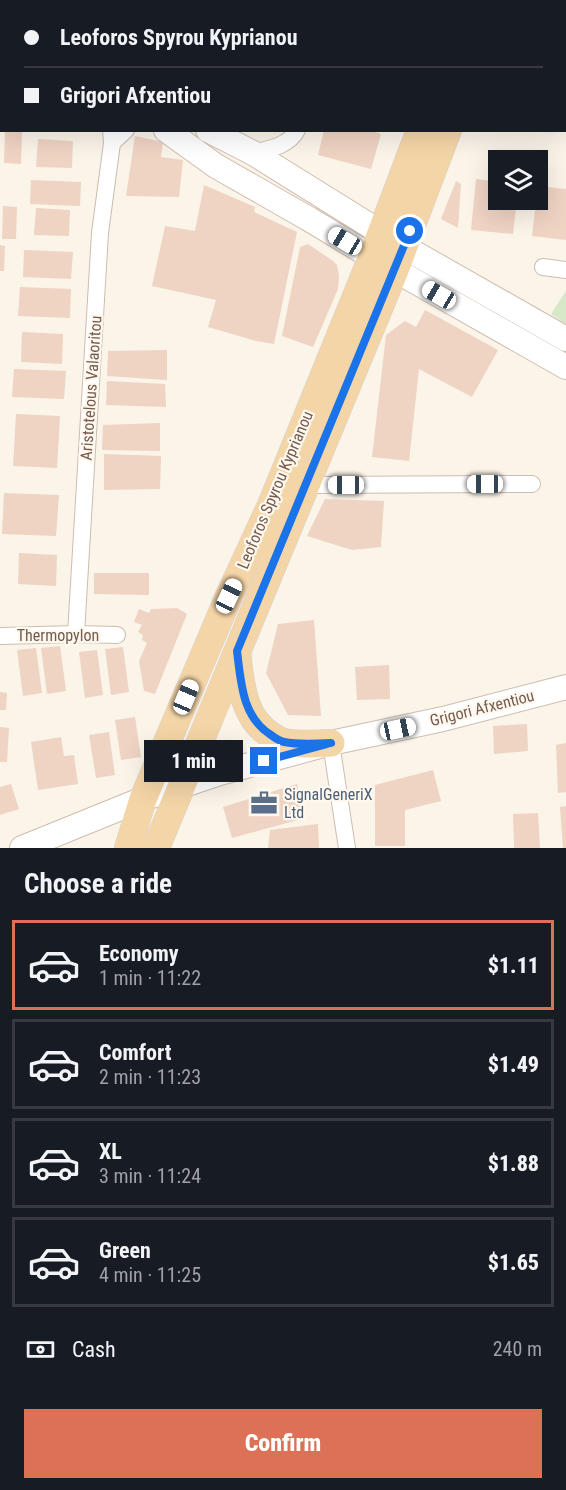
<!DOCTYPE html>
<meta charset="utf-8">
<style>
body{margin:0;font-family:"Roboto Condensed",sans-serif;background:#20242c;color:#f1f3f6;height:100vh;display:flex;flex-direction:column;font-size:22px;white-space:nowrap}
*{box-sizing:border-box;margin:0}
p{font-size:20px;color:#9ea1a6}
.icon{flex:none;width:33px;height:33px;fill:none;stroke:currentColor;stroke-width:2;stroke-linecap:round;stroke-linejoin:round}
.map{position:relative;height:848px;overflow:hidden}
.drawer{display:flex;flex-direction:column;background:#171b24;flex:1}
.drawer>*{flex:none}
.hud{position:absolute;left:0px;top:0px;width:567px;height:132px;box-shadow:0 6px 24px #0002;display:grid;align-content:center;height:132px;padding:0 24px;background:#171b24}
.tools{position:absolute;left:488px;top:150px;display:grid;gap:12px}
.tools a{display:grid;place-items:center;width:60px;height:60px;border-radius:0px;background:#171b24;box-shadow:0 6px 24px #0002;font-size:30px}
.end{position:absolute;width:27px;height:27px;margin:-14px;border:8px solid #1a73e8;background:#fff;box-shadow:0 0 0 3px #fff}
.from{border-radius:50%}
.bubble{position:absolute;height:42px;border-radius:0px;background:#171b24;box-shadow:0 6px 24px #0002;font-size:20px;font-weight:800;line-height:42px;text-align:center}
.car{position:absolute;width:18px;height:36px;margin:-18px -9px;border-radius:8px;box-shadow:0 0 4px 2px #0007;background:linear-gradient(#fff 24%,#345 0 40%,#fff 0 76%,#345 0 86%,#fff 0)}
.hud b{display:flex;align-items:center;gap:21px;height:57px;font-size:22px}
.hud b+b{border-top:2px solid #363941}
.hud i{width:15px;height:15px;background:#f1f3f6}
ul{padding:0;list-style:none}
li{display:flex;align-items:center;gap:18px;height:90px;margin:0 12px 9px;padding:0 12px;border:3px solid #363941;border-radius:0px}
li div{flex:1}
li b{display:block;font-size:22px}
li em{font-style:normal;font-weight:800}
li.current{border-color:#dc7158}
li>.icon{width:54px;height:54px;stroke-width:1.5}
h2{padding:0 24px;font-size:27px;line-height:72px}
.pay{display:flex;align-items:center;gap:15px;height:66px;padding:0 24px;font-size:22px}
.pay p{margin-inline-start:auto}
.button{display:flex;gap:12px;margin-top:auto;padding:12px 24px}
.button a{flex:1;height:69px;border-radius:0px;background:#dc7158;color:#fff;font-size:24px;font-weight:800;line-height:69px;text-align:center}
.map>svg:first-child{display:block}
</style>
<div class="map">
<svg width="566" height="848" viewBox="0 0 566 848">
<rect width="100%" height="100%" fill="#fbf4e9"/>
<!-- green -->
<polygon fill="#d6e8c8" points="566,291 566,324 551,314"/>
<!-- building -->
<g fill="#efd3c3">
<polygon points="5,130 22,130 21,164 4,163"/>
<polygon points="324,130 369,130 381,134 371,169 318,155"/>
<polygon points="135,136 163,142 161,157 183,160 179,197 126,196"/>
<polygon points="38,139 73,141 72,168 36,167"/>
<polygon points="476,179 498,182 498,200 517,200 513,234 471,230"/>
<polygon points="31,180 81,182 80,206 30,204"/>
<polygon points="456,181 461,184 458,228 441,219"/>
<polygon points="204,185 255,207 254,212 297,232 274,344 256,341 208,327 216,300 152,286 165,226 195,231"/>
<polygon points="538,186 566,189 566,240 532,236"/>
<polygon points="3,206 17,207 16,239 2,239"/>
<polygon points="36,208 70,210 69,236 34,235"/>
<polygon points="308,244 333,261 337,265 339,276 338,289 313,347 282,336 300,247"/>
<polygon points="0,245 5,246 4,271 0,271"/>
<polygon points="24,250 73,252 71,279 23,277"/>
<polygon points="20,287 71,289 70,318 18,316"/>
<polygon points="425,310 498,350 472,397 419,369 409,461 372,457 386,335 405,321 416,327"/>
<polygon points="22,332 63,334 62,364 21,362"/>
<polygon points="167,350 167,380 107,376 108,351"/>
<polygon points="14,369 66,371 64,399 12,397"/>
<polygon points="107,381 165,384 166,407 106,405"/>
<polygon points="16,414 60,416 57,468 13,466"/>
<polygon points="160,423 160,451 102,450 103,425"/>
<polygon points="104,454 161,456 160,489 104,490"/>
<polygon points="4,493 59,495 56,536 2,534"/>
<polygon points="325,499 384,501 381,547 352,550 307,536"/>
<polygon points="19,553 57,555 56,586 18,584"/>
<polygon points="94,573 149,573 149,595 94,594"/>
<polygon points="177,608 187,614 155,694 144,691 139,661 147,643 142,640 143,635 138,632 142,625 134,622 139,609 149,613 151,609"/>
<polygon points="314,620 321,716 288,715 266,673 278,624"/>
<polygon points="60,646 66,691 47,694 41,648"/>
<polygon points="123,647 129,692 111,695 105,649"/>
<polygon points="36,648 42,693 23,696 17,650"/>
<polygon points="97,650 103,695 85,698 79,652"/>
<polygon points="389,665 390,699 357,700 355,667"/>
<polygon points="0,692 7,693 6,710 0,710"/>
<polygon points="135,717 141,757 121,760 115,720"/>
<polygon points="527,724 528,751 494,754 493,726"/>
<polygon points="0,727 9,728 7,762 0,762"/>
<polygon points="109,732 115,775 96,778 89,735"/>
<polygon points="61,737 64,756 74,755 78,784 38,790 31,742"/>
<polygon points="566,743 566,792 558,793 556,745"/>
<polygon points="433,770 441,801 405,810 405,846 375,846 375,785"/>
<polygon points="11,784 19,809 0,815 0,787"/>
<polygon points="297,784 305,818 232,838 223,807"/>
<polygon points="566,806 566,848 563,848 560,807"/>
<polygon points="538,813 540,848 514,848 513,814"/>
<polygon points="318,824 319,848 268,848 270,830"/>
</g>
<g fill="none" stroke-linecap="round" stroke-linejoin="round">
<defs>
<g id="street">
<polyline points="169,2 170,0"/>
<polyline points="339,2 339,0"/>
<polyline points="112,143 126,130"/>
<path d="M 253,153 C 269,149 289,146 297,130"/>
<polyline points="543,267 566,270"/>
<polyline points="305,485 532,484"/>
<polyline points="76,634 100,233 112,143 111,130"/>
<polyline points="0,636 76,634 117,635"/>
<polyline points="331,743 347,848"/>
</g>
<g id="secondary">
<polyline points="0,17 2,19"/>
<polyline points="166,130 216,166 309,219 372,257 566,367"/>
<polyline points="208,130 253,153 404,247 566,339"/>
<polyline points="22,848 143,799 220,773 331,743 443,719 566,687"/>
</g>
<g id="primary">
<polyline points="468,2 469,0"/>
<polyline points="495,2 495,0"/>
<path d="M 237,652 C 241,683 242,718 272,736 C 276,738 279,741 284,742 C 299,745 315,744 331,743"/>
<polyline points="128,848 143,799 229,596 271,505 372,257 420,130"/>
<polyline points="156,848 395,270 448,130"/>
</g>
</defs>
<!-- street casing -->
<use href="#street" stroke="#cdbcb0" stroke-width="18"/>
<!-- secondary casing -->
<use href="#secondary" stroke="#cfbcad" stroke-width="26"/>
<!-- primary casing -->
<use href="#primary" stroke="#d8d1cd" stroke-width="28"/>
<!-- street -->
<use href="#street" stroke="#fff" stroke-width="16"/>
<!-- secondary -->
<use href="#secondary" stroke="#fff" stroke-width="24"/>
<!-- primary -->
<use href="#primary" stroke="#f4d5a7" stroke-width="27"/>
</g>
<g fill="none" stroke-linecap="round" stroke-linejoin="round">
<!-- route -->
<path stroke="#1a73e8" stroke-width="8" d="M 264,761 L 331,743 C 315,744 299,745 284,742 C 279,741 275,738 271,735 C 242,717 241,682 237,651 L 410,231"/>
</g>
<!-- icons -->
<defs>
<symbol id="office-bare" viewBox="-9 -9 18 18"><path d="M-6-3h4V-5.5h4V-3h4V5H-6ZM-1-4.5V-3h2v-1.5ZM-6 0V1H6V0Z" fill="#5c6f8a" stroke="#fef8ef" stroke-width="2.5" paint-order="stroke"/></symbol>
</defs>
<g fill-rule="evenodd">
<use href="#office-bare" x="245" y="784" width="38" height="38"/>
</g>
<g text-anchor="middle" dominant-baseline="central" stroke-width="4.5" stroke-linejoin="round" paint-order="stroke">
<!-- street labels -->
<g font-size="16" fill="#745b4e" stroke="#fef8ef">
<text transform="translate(91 388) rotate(-86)">Aristotelous Valaoritou</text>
<text transform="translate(275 490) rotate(-67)">Leoforos Spyrou Kyprianou</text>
<text x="58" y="635">Thermopylon</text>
<text transform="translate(482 708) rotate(-14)">Grigori Afxentiou</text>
</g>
<!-- service labels -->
<g font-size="16" fill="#4e5e75" stroke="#fef8ef" text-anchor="start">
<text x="284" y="794">SignalGeneriX<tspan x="284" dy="18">Ltd</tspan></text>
</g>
</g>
</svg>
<div class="tools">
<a><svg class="icon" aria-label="layers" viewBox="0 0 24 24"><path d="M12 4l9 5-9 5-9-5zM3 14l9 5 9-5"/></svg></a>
</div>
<i class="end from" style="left:410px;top:231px"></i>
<i class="end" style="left:264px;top:761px"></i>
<div class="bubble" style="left:144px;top:740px;width:99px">1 min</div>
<i class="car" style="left:345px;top:241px;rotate:301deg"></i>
<i class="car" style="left:439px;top:295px;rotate:300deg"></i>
<i class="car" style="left:485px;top:484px;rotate:270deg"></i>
<i class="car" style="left:346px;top:485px;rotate:270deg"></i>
<i class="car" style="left:229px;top:596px;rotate:25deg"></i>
<i class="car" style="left:186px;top:697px;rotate:23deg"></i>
<i class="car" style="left:398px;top:729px;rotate:78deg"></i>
<div class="hud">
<b><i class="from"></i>Leoforos Spyrou Kyprianou</b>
<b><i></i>Grigori Afxentiou</b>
</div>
</div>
<section class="drawer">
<h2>Choose a ride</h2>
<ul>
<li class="current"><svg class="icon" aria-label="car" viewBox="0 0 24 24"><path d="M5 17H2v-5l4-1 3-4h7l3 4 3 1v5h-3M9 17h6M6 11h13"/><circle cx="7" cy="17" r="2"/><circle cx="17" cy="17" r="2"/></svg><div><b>Economy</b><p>1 min · 11:22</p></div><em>$1.11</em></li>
<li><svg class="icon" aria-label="car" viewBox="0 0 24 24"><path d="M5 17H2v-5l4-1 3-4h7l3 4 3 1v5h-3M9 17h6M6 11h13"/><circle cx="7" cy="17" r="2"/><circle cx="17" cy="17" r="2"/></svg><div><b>Comfort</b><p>2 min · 11:23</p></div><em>$1.49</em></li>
<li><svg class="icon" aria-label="car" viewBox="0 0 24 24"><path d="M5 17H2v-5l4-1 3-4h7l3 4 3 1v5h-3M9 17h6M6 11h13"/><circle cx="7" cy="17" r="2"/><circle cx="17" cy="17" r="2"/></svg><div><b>XL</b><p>3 min · 11:24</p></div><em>$1.88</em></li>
<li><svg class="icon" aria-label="car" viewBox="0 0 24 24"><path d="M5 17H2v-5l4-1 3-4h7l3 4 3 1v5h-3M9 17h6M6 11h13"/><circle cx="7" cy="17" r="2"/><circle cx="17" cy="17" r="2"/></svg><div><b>Green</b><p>4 min · 11:25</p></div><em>$1.65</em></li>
</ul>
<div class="pay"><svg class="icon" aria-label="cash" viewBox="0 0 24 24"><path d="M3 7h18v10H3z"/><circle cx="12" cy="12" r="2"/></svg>Cash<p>240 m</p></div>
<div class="button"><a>Confirm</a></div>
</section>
